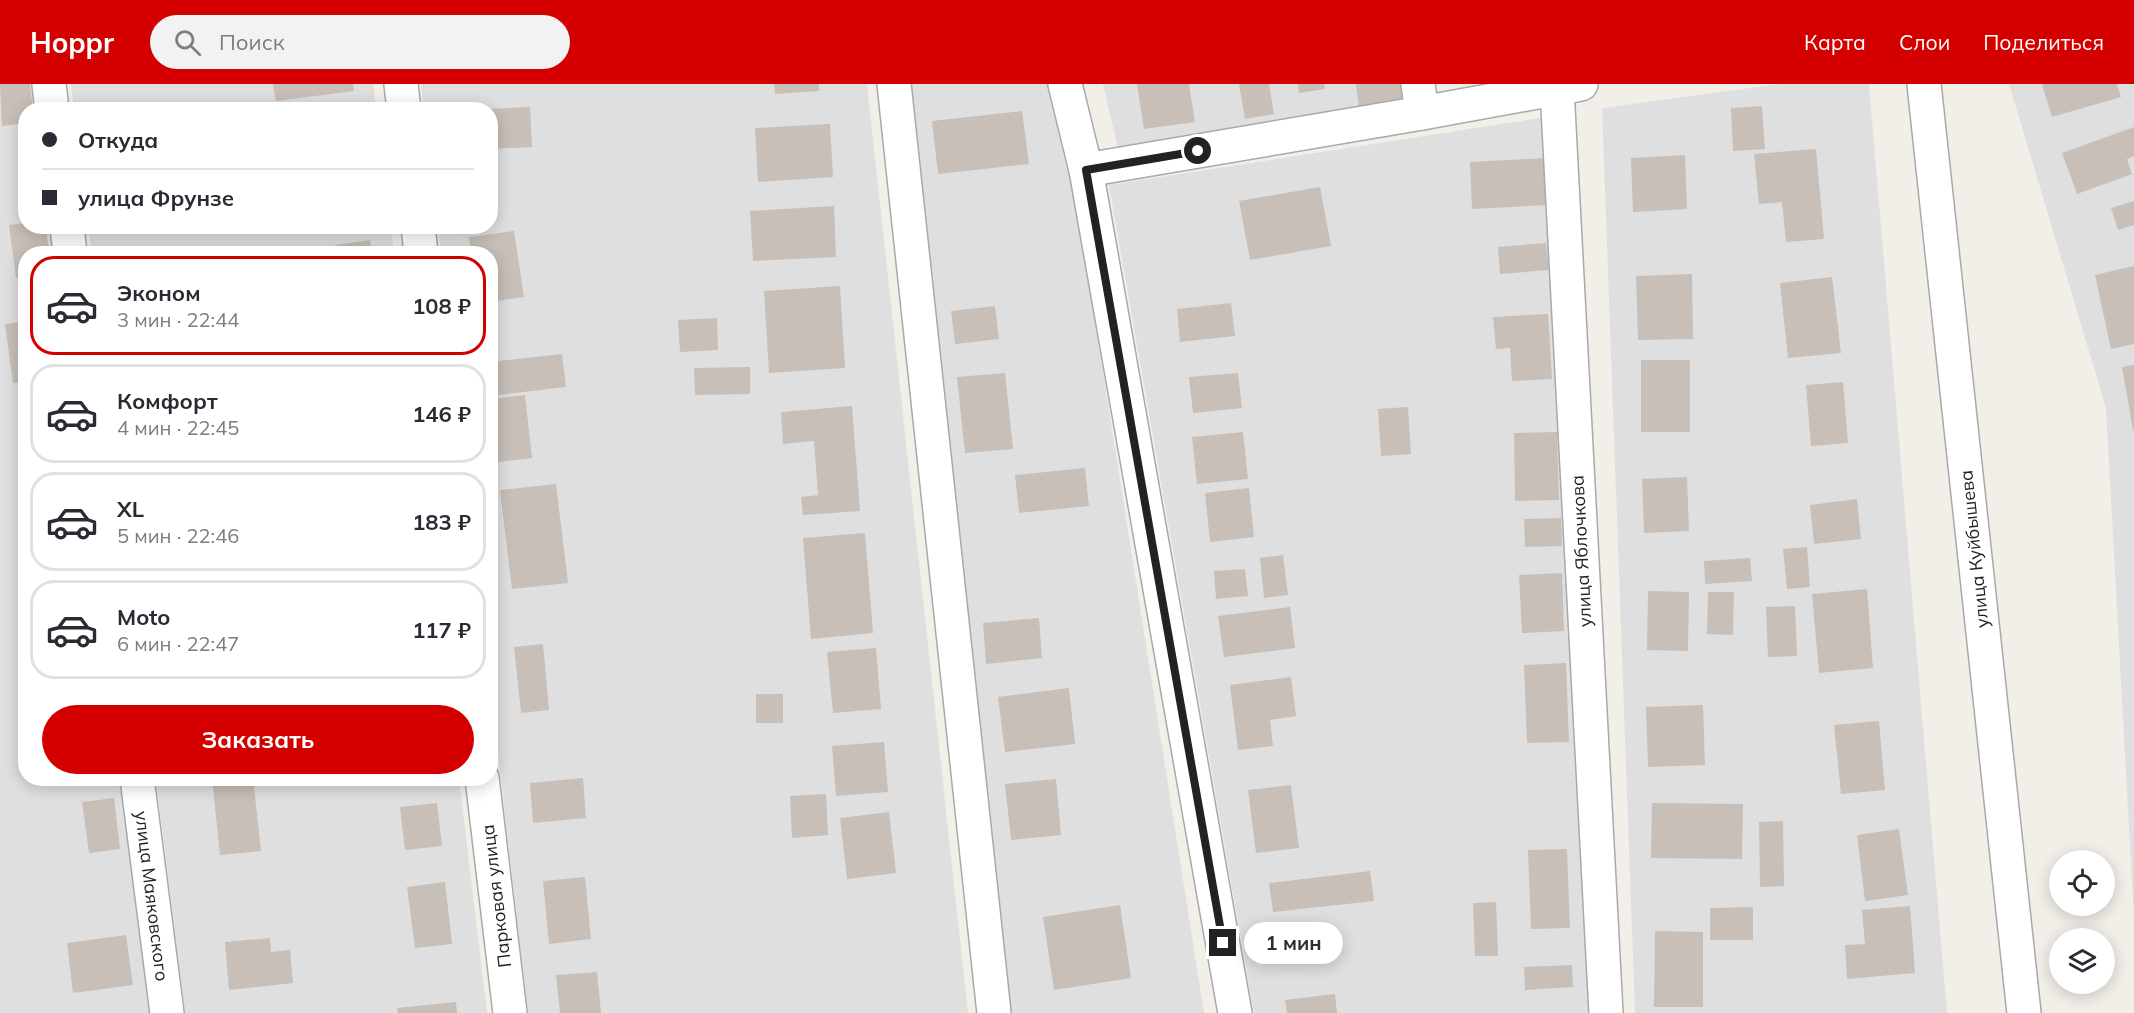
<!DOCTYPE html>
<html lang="ru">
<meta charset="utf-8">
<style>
body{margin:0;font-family:Mulish,sans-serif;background:#f2f2f3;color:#2b2b33;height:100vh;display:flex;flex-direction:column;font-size:22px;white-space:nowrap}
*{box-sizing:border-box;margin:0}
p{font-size:20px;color:#7c7c81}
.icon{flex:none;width:33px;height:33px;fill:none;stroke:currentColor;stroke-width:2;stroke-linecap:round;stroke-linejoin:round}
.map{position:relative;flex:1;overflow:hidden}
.panel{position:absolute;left:18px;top:162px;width:480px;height:540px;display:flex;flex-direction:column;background:#fff;border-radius:24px;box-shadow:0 3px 15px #0003}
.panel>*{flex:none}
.guide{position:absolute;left:18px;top:18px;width:480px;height:132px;border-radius:24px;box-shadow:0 3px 15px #0003;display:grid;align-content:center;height:132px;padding:0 24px;background:#fff}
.fabs{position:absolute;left:2049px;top:766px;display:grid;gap:12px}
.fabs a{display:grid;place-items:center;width:66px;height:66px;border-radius:50%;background:#fff;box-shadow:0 3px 15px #0003;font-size:30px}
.end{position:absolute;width:27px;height:27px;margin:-14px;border:8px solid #222;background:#fff;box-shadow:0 0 0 3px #fff}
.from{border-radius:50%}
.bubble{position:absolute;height:42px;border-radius:21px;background:#fff;box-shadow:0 3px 15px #0003;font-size:20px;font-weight:700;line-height:42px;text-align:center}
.guide b{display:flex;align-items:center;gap:21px;height:57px;font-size:22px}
.guide b+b{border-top:2px solid #e1e1e2}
.guide i{width:15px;height:15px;background:#2b2b33}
ul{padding:10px 0 0;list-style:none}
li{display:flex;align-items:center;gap:18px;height:99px;margin:0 12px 9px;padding:0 12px;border:3px solid #e1e1e2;border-radius:24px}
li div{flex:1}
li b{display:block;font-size:22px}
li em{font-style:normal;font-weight:700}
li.current{border-color:#d40000}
li>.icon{width:54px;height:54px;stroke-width:1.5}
.action{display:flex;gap:12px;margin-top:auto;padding:12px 24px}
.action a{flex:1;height:69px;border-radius:36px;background:#d40000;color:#fff;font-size:24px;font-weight:700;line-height:69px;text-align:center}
header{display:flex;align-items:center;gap:36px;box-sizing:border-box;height:84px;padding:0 30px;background:#d40000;color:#fff}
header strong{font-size:28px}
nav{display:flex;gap:33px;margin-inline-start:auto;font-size:21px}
.search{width:420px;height:54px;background:#f2f2f3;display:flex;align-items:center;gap:15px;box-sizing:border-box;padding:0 21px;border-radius:33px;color:#7c7c81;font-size:22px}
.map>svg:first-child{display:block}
</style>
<header>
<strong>Hoppr</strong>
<div class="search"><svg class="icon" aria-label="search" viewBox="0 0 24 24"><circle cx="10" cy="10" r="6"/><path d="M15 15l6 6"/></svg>Поиск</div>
<nav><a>Карта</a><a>Слои</a><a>Поделиться</a></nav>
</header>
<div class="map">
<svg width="2134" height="929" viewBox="0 0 2134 929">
<rect width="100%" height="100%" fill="#f2efe9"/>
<!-- residential -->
<g fill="#e0dfdf">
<polygon points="0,0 38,0 41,25 26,26 26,142 56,143 59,169 26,170 26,694 125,695 154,929 0,929"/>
<polygon points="71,0 373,0 376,25 74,25"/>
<polygon points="421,0 867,0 968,929 528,929 490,601 490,170 441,169 438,143 490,142 490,26 424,25"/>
<polygon points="904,0 1049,0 1078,130 1204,929 1009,929"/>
<polygon points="1103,0 1412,0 1415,24 1118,64"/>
<polygon points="1780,0 1869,0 1947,929 1635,929 1602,24"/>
<polygon points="2009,0 2134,0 2134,836 2106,324"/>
<polygon points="1547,33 1593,929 1254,929 1109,101"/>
<polygon points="88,143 391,143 394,169 92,169"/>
<polygon points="156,695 459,695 487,929 185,929"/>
</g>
<!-- building -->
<g fill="#c7bfb8">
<polygon points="0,0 30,0 33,26 26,26 26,39 2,42"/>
<polygon points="273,0 353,0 354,7 276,17"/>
<polygon points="774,0 819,0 819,7 775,10"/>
<polygon points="1137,0 1189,0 1195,38 1144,45"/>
<polygon points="1239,0 1269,0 1274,30 1245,35"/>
<polygon points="1298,0 1324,0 1325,5 1299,9"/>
<polygon points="1356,0 1405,0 1407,15 1359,22"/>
<polygon points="2042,0 2117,0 2121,13 2052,33"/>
<polygon points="1762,22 1765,65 1733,67 1731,24"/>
<polygon points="530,23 532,63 490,65 490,25"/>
<polygon points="1022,27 1029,80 938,90 932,37"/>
<polygon points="830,40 833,93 758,98 755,44"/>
<polygon points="2134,43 2134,72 2127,75 2132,90 2077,110 2062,69"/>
<polygon points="1816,65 1824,155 1786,158 1782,118 1759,120 1754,70"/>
<polygon points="1685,71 1687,125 1633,128 1631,74"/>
<polygon points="1546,74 1548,121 1472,125 1470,78"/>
<polygon points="1320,103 1331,162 1250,176 1239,117"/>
<polygon points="2134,117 2134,141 2118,146 2111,124"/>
<polygon points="834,122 836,173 753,177 750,127"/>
<polygon points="26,139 26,142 46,142 49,170 26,170 26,193 16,194 9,141"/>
<polygon points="514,147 524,213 490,218 490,170 471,170 469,153"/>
<polygon points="370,156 372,170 336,170 335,161"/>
<polygon points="1546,159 1549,186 1500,190 1498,163"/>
<polygon points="2134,182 2134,260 2111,265 2095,191"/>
<polygon points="1692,190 1693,255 1638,256 1636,192"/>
<polygon points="1832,193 1841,269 1788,274 1780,199"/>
<polygon points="840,202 845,284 769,289 764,207"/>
<polygon points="1231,219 1235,252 1180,258 1177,225"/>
<polygon points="995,222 999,255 955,260 951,227"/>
<polygon points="1548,230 1552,295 1512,297 1510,264 1496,265 1493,233"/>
<polygon points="717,234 718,266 680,268 678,236"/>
<polygon points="26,237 26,298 13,299 5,240"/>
<polygon points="562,270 566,303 490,312 490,278"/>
<rect x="1641" y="276" width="49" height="72"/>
<polygon points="2134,281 2134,346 2133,346 2122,283"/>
<polygon points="750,283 750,310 695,311 694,284"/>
<polygon points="1005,289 1013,365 965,369 957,293"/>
<polygon points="1238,289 1242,324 1193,329 1189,293"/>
<polygon points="1843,298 1848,359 1811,362 1806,301"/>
<polygon points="525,311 532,374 490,379 490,315"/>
<polygon points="852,322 860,427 803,431 801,413 818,411 814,357 783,360 781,328"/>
<polygon points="1408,323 1411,370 1381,372 1378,325"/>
<polygon points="1243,348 1248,395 1197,400 1192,353"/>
<polygon points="1557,348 1559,416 1515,417 1514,349"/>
<polygon points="1085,384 1089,422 1019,429 1015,391"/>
<polygon points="1687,393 1689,447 1644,449 1642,395"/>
<polygon points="556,400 568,499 512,505 500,406"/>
<polygon points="1249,404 1254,453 1210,458 1205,409"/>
<polygon points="1857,415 1861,455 1814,460 1810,421"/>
<polygon points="1561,434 1562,462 1525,463 1524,435"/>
<polygon points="865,449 873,549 811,555 803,454"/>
<polygon points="1807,463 1810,503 1787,505 1783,465"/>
<polygon points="1283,471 1288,511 1264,514 1260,474"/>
<polygon points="1750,474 1752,497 1705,500 1704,477"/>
<polygon points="1245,485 1248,512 1216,515 1214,487"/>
<polygon points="1562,489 1564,547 1522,549 1519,491"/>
<polygon points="1867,505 1873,584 1819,589 1812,510"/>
<polygon points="1648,507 1689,508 1688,567 1647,566"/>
<polygon points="1708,508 1734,508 1733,551 1707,550"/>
<polygon points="1795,522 1797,572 1768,573 1766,523"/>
<polygon points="1290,523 1295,564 1224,573 1218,532"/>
<polygon points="1039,534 1042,574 986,580 983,539"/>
<polygon points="543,560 549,626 521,629 514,563"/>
<polygon points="876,564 881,625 833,629 827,568"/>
<polygon points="1566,579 1569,658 1527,659 1524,581"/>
<polygon points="1291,593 1296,632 1270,636 1273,662 1238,666 1230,601"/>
<polygon points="1069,604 1075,660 1005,668 998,613"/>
<rect x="756" y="610" width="27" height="29"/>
<polygon points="1703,621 1705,681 1648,683 1646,623"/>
<polygon points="1879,637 1885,706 1841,710 1834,641"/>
<polygon points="884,658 888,708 836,712 832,662"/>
<polygon points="212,694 253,694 261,767 220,771"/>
<polygon points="583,694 586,734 533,739 530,699"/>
<polygon points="1056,695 1061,751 1011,756 1005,700"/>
<polygon points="1291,701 1299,764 1256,769 1248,706"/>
<polygon points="826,710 828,751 792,754 790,712"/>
<polygon points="114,714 120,765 89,769 82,718"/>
<polygon points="437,719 442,762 405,766 400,723"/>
<polygon points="1652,719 1743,720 1742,775 1651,774"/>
<polygon points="889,728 896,789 847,795 840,734"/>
<polygon points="1783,737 1784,802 1760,803 1759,738"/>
<polygon points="1899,745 1908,811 1865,817 1857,751"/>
<polygon points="1567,765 1570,844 1531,845 1528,766"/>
<polygon points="1370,787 1374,817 1273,828 1269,799"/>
<polygon points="585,793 591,855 549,860 543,797"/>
<polygon points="445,798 452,860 415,864 407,803"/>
<polygon points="1496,818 1498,872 1475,872 1473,819"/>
<polygon points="1120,821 1131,894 1054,906 1043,833"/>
<polygon points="1910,822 1915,889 1847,895 1845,861 1865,860 1862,826"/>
<polygon points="1753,823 1753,856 1710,856 1710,824"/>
<polygon points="1655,847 1703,848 1703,923 1654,923"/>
<polygon points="126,851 133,901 73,909 67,859"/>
<polygon points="270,854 271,868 290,866 293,899 229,906 225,858"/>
<polygon points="1572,881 1573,903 1525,906 1524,883"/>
<polygon points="597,888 601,929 560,929 556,891"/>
<polygon points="1335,910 1337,929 1287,929 1285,916"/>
<polygon points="456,918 457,929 398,929 397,924"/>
</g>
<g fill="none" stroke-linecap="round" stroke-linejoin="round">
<defs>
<g id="street">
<polyline points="49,0 52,26"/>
<polyline points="401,0 404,26"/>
<polyline points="894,0 994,929"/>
<polyline points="1065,0 1086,86 1235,929"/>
<polyline points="1418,0 1422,29"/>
<polyline points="1924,0 2024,929"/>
<polyline points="1557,5 1606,929"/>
<polyline points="1086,86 1422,29 1581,0"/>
<polyline points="67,142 70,170"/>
<polyline points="418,142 421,170"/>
<polyline points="137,694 167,929"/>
<polyline points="482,694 510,929"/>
</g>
</defs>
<!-- street casing -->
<use href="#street" stroke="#a9a9a9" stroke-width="36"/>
<!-- street -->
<use href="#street" stroke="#fff" stroke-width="33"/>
</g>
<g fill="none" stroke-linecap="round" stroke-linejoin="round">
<!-- route -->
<polyline stroke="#222" stroke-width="8" points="1198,67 1086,86 1223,859"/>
</g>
<g text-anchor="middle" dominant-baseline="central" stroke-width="5" stroke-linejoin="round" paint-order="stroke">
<!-- street labels -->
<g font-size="18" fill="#222" stroke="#fff">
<text transform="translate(1974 465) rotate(-96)">улица Куйбышева</text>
<text transform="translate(1581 467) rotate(-93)">улица Яблочкова</text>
<text transform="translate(152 812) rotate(83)">улица Маяковского</text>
<text transform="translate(496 812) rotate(-97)">Парковая улица</text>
</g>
</g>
</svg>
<div class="fabs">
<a><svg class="icon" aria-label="locate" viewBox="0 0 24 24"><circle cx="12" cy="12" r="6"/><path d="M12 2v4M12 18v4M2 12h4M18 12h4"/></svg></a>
<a><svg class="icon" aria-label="layers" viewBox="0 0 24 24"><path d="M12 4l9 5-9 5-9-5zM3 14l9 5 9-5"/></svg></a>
</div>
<i class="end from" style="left:1198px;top:67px"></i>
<i class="end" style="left:1223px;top:859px"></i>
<div class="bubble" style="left:1244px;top:838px;width:99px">1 мин</div>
<div class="guide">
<b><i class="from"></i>Откуда</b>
<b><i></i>улица Фрунзе</b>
</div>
<section class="panel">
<ul>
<li class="current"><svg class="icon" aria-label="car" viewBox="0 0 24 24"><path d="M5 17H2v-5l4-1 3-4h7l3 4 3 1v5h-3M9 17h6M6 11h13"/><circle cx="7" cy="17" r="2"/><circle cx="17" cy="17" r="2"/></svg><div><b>Эконом</b><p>3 мин · 22:44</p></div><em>108 ₽</em></li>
<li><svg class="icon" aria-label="car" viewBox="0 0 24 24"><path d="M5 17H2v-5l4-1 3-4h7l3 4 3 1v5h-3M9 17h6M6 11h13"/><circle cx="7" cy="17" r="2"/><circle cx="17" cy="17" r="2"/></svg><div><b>Комфорт</b><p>4 мин · 22:45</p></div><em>146 ₽</em></li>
<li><svg class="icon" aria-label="car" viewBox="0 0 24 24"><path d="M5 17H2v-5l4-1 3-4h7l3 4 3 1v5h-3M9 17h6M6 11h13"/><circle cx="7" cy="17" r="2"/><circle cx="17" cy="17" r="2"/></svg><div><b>XL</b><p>5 мин · 22:46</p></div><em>183 ₽</em></li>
<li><svg class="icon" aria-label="car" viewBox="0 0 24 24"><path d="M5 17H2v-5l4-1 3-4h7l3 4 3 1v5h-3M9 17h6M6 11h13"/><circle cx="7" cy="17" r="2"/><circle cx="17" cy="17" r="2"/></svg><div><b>Moto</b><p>6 мин · 22:47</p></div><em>117 ₽</em></li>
</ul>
<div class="action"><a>Заказать</a></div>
</section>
</div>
